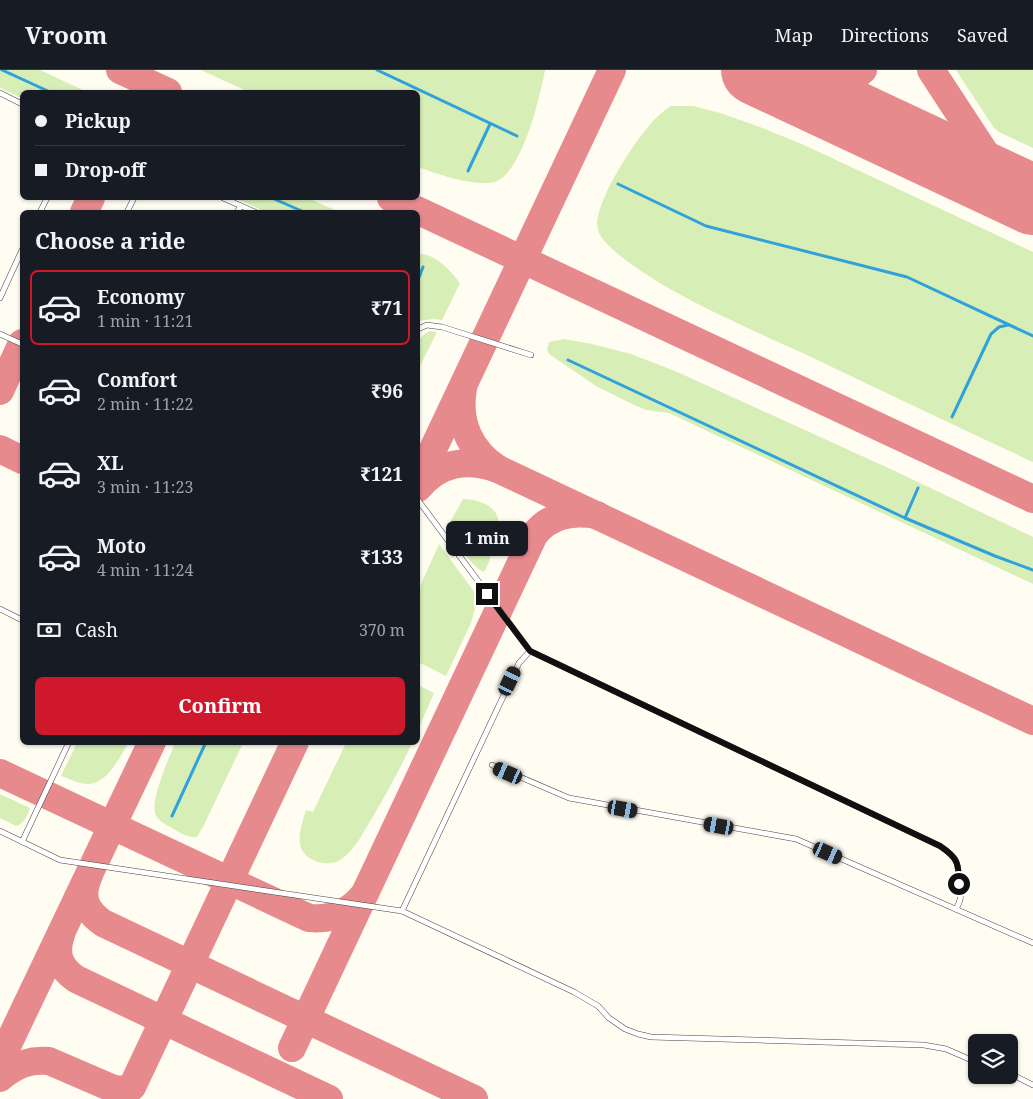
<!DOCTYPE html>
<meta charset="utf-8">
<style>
body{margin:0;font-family:"Noto Serif",serif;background:#20242c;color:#f1f3f6;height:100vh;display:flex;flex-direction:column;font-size:19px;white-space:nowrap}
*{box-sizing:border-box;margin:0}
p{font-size:16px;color:#9ea1a6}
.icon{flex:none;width:28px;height:28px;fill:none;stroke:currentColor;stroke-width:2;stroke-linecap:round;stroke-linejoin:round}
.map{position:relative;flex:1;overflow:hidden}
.sheet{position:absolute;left:20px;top:140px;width:400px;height:535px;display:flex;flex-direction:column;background:#171b24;border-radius:8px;box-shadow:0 1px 4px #0004}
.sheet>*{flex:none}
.top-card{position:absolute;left:20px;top:20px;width:400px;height:110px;border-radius:8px;box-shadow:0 1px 4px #0004;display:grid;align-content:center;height:110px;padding:0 15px;background:#171b24}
.controls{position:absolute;left:968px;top:964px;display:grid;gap:10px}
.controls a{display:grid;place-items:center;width:50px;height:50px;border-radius:8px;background:#171b24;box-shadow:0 1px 4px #0004;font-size:25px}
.end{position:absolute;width:22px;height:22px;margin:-11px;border:6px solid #101010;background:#fff;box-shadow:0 0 0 2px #fff}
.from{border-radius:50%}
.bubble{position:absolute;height:35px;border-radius:8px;background:#171b24;box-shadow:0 1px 4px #0004;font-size:16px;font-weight:700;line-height:35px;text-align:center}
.car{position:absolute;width:15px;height:30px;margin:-15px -8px;border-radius:6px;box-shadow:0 0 4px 1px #0007;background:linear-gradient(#222 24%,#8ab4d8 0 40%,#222 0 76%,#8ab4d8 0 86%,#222 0)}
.top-card b{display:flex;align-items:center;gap:18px;height:48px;font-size:19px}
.top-card b+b{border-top:1px solid #363941}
.top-card i{width:12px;height:12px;background:#f1f3f6}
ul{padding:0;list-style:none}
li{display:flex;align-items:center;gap:15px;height:75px;margin:0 10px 8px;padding:0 5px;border:2px solid transparent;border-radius:8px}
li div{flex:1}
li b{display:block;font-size:19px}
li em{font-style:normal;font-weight:700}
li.active{border-color:#cf182b}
li>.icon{width:45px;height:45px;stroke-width:1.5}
h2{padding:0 15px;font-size:22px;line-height:60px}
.pay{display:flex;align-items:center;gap:12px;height:55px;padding:0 15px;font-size:19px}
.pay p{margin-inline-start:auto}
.cta{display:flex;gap:10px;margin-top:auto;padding:10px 15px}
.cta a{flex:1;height:58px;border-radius:8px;background:#cf182b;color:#fff;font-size:20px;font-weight:700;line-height:58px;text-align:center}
header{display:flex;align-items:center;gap:30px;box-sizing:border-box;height:70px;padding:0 25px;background:#171b24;border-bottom:1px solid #363941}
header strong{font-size:24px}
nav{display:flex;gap:28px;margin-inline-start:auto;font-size:18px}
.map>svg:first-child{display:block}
</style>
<header>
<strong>Vroom</strong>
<nav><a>Map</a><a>Directions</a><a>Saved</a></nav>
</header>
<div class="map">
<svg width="1033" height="1029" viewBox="0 0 1033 1029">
<rect width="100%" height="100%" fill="#fffcf2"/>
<!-- green -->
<g fill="#d7efb6">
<polygon points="0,0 40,0 87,22 22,22 22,28 0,18"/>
<path d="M 201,0 L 545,0 C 540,27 523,99 497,111 C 480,119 434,103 418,97 L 418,22 L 249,22 Z"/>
<polygon points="956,0 1033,0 1033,78 999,62 994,58"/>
<path d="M 671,36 L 693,36 L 720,43 L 760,57 L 804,75 L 1033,182 L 1033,392 C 957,357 882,321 807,285 C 761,264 714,244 670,219 C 653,209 603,179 598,160 C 591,135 640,62 659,45 C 662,42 667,39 671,36 Z"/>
<polygon points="235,128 308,128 339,142 266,142"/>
<path d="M 418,184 C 435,183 450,200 460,213 L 442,250 L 434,249 L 418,251 Z"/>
<path d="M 430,261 L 437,262 L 418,300 C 417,283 413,269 430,261 Z"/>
<polygon points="564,269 592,274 631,284 675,301 897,402 1033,467 1033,514 669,343 646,340 632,334 596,316 549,284 547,280 549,272"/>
<path d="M 463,429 C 475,429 495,434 498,449 C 500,458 496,468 493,476 C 491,485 489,494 484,502 C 472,498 456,470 449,460 L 449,454 Z"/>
<polygon points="439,474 478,527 471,553 446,606 418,592 418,521"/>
<polygon points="418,615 434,623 418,660"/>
<path d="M 77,673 L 77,672 L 128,673 C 120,687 107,714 88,714 C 79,714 70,709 61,706 Z"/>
<path d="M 175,673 L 243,673 L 204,755 L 197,767 C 188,768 180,763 172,758 C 166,755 157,750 155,743 C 151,728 169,688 175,673 Z"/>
<path d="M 346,673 L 412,673 C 400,699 387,723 372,748 C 364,761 356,778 343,788 C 330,799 303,792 300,774 C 298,763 303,751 306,740 L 313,742 Z"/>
<path d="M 0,724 L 30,738 C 27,746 25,753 16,756 L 0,748 Z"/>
</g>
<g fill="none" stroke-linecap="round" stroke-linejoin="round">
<!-- stream -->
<g stroke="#30a1db" stroke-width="3">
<polyline points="2,0 50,22"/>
<polyline points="377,0 517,66"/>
<polyline points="468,101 490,54"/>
<polyline points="618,114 706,156 907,207 1033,266"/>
<polyline points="272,128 304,142"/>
<polyline points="418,210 423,197"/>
<polyline points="568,290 905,448 995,486 1033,500"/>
<polyline points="952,347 991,264 999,257 1008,255"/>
<polyline points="905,448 918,418"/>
<polyline points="172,746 206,672"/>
</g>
<!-- taxiway -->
<g stroke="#e78a8e" stroke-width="28">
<polyline points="120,0 168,22"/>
<polyline points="826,0 834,23 853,45"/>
<path d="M 931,0 L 995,98 C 1007,114 1012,123 1033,123"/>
<path d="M 798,19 C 826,21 841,20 863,0"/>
<polyline points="391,128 1033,429"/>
<polyline points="84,142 91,128"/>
<polyline points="0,321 22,273"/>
<polyline points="0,379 22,390"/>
<polyline points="498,399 1033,651"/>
<polyline points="418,411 612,0"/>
<path d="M 418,418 C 440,392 467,388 498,399 C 470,381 457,352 463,319"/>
<path d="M 0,703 L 309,848 C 330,850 348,844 362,827"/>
<path d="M 89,805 C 80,826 84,840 103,853 L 474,1029"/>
<path d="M 61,865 C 54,884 60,898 76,909 L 329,1029"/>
<path d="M 292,978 L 534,465 C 550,444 573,441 597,445"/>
<polyline points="0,991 152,672"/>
<path d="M 0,1008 C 15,995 30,989 49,991 L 114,1019 L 124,1020 L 132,1017 L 295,672"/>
</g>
<!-- runway -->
<polyline stroke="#e78a8e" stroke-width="70" points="756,0 1033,130"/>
<defs>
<g id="lane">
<polyline points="0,23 22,34"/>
<polyline points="223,128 255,142"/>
<polyline points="40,142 47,128"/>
<polyline points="127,142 134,128"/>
<polyline points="237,142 241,136"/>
<polyline points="0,228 22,180"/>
<polyline points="418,259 427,255 442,257 531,285"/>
<polyline points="0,264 22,274"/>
<path d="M 418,430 L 530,581 L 940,776 C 958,788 958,791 959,812 C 960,826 963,826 956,839"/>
<polyline points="0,539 22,550"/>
<polyline points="492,695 569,728 796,769 1033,873"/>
<polyline points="0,761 60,790 402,841 574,922 598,936 609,948 625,959 638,964 651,967 924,975 946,979 976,992"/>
<polyline points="22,772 69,672"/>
<polyline points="402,841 519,593 530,581"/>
<polyline points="1009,1003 1033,1015"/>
</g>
</defs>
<!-- lane casing -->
<use href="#lane" stroke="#434343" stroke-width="6"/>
<!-- lane -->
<use href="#lane" stroke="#fff" stroke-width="5"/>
</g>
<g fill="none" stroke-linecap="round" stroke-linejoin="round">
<!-- route -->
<path stroke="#101010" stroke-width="6" d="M 487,524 L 530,581 L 940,776 C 958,788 959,794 959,814"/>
</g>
</svg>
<div class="controls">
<a><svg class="icon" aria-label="layers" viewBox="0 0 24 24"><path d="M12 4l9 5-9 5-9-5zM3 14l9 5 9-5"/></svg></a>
</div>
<i class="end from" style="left:959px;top:814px"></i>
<i class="end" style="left:487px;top:524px"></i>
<div class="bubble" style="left:446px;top:451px;width:82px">1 min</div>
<i class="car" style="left:510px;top:611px;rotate:25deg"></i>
<i class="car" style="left:508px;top:703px;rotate:294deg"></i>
<i class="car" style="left:623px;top:739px;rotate:100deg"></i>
<i class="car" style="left:719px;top:756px;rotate:280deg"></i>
<i class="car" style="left:828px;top:783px;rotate:114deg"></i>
<div class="top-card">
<b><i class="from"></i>Pickup</b>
<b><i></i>Drop-off</b>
</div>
<section class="sheet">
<h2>Choose a ride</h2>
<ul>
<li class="active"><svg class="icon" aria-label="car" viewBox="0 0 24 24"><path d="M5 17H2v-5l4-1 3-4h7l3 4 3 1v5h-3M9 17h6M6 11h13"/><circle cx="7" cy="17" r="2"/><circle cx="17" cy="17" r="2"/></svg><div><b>Economy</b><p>1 min · 11:21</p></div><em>₹71</em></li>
<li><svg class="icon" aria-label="car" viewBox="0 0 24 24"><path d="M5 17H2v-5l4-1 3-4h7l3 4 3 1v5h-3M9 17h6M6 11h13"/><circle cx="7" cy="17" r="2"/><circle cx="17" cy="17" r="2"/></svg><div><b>Comfort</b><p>2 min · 11:22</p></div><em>₹96</em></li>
<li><svg class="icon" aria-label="car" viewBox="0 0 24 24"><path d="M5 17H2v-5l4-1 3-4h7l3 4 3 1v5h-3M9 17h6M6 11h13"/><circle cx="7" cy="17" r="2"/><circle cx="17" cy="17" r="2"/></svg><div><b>XL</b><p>3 min · 11:23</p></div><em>₹121</em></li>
<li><svg class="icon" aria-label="car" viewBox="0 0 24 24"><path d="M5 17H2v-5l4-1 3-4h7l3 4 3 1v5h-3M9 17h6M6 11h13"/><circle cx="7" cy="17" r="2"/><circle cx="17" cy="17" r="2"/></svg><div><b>Moto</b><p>4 min · 11:24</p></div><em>₹133</em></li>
</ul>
<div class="pay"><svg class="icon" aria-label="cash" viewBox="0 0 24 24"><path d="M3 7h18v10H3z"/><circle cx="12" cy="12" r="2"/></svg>Cash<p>370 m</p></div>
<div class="cta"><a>Confirm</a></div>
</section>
</div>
